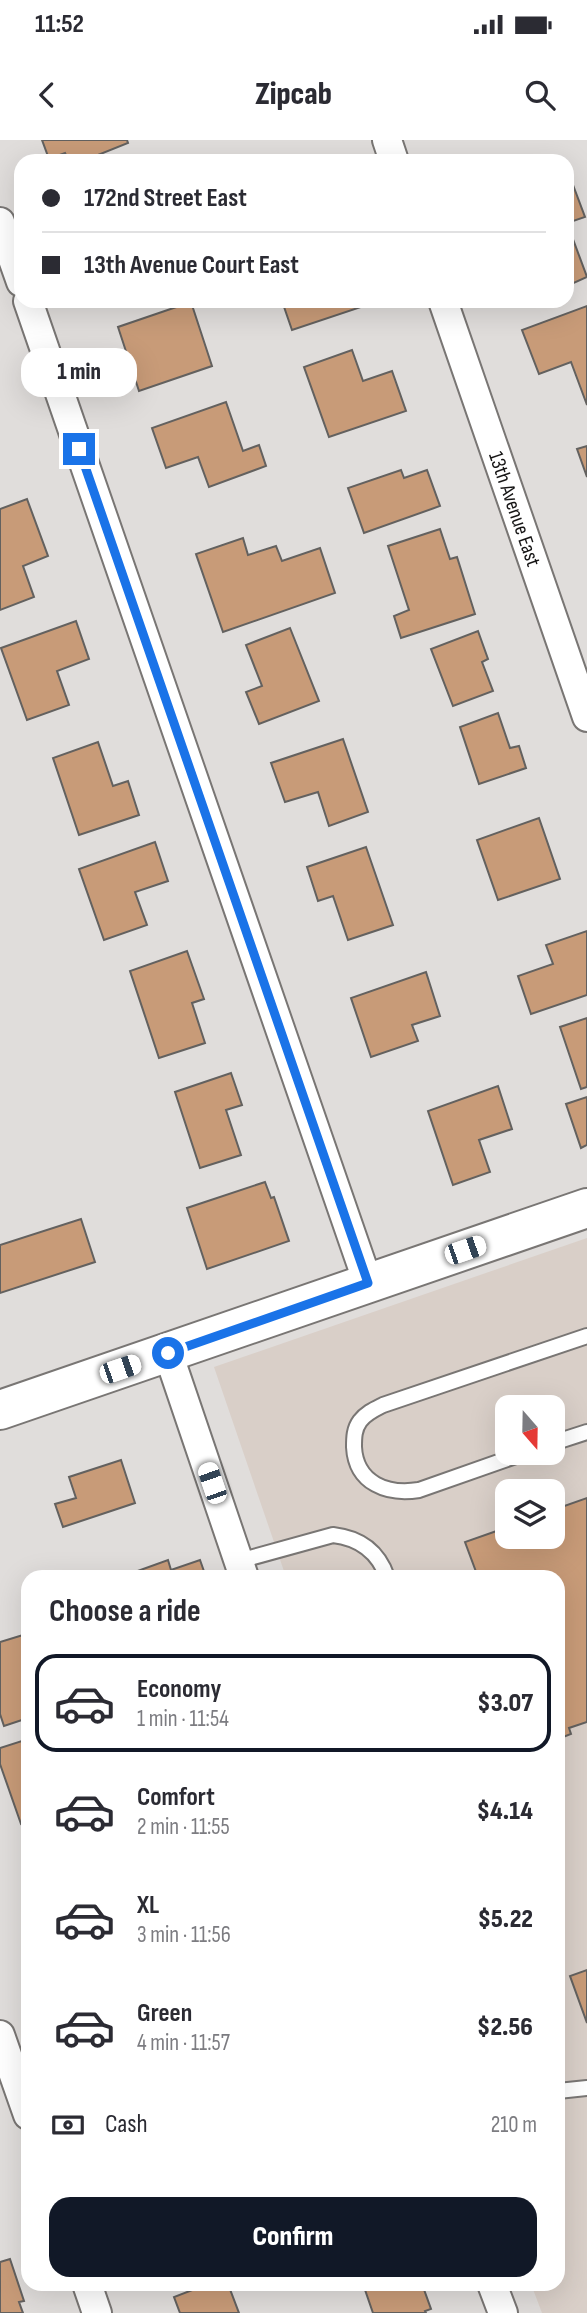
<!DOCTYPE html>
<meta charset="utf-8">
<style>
body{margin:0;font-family:"Sofia Sans Condensed",sans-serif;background:#f7f7f7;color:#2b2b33;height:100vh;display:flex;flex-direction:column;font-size:26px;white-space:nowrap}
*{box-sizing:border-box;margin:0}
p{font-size:23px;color:#7c7c81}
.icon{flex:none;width:38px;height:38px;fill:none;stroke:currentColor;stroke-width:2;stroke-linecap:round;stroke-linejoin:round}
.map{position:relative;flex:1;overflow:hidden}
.sheet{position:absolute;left:21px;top:1430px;width:544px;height:721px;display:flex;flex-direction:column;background:#fff;border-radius:21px;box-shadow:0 7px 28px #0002}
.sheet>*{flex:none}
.top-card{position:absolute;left:14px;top:14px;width:560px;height:154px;border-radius:21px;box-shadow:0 7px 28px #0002;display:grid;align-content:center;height:154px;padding:0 28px;background:#fff}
.needle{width:46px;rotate:160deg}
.controls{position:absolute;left:495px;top:1255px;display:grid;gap:14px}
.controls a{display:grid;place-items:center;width:70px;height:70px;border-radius:14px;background:#fff;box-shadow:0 7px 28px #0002;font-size:35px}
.end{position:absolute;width:32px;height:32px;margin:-16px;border:9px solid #1a73e8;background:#fff;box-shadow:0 0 0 4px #fff}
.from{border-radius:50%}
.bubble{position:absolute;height:49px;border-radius:21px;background:#fff;box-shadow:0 7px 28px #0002;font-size:23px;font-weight:800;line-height:49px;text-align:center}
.car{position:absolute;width:21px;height:42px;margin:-21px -10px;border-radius:9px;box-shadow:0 0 5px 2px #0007;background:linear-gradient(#fff 24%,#345 0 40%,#fff 0 76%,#345 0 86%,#fff 0)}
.top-card b{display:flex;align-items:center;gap:24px;height:66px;font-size:26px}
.top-card b+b{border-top:2px solid #e1e1e2}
.top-card i{width:18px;height:18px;background:#2b2b33}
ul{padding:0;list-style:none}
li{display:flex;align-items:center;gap:21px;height:98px;margin:0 14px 10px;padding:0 14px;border:4px solid transparent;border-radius:21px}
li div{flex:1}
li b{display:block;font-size:26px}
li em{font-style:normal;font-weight:800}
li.selected{border-color:#111827}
li>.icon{width:63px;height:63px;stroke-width:1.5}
h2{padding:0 28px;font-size:32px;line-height:84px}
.pay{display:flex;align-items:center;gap:18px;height:77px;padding:0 28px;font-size:26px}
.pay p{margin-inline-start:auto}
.cta{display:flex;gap:14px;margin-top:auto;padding:14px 28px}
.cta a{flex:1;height:80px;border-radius:21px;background:#111827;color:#fff;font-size:28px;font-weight:800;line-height:80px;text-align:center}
.status{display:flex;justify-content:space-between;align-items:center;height:49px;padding:0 35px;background:#fff;direction:ltr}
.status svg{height:19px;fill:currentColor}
header{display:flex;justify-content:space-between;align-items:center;height:91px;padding:0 28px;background:#fff;font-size:32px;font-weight:800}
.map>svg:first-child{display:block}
</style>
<div class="status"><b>11:52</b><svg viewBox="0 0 49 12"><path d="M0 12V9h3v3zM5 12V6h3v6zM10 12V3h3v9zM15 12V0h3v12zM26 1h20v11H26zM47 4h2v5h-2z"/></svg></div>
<header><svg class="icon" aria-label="back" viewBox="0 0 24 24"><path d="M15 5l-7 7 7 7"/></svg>Zipcab<svg class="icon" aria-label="search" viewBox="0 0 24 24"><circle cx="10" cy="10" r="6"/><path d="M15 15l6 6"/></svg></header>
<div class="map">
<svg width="587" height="2173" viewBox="0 0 587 2173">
<rect width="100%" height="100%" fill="#e0dddb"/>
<!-- built -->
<path fill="#d9cfc8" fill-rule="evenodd" d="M 587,1098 L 587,2173 L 542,2173 L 531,2144 L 558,2144 L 558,1437 L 286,1437 L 214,1227 ZM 508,1267 L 553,1267 L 553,1312 L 508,1312 ZM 508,1351 L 553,1351 L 553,1396 L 508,1396 Z"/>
<!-- building -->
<g fill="#c89b78" stroke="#63615f" stroke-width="2">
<polygon points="42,0 127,0 128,3 83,21 69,21 65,13 49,19"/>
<polygon points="567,29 585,77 567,83 587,137 567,146"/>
<polygon points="282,161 365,161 367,165 292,190"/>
<polygon points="191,162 212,226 139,251 118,187"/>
<polygon points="587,166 587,265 571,222 539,234 522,190"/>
<polygon points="352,210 363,241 392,231 406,271 329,297 304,227"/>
<polygon points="226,262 243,311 259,305 266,326 209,347 198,317 166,328 152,288"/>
<polygon points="587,306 587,337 577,309"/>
<polygon points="401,330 404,338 427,330 440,366 364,393 348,348"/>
<polygon points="27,359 48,416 23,426 34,457 0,470 0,369"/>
<polygon points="440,389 450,419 457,417 475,474 401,498 394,476 409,470 388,406"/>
<polygon points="243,398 248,415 276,406 282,421 320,408 335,453 223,492 196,414"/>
<polygon points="76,481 89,519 57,531 69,565 27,580 1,508"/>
<polygon points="290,488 319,561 259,584 246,552 262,546 246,505"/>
<polygon points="478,491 488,519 482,522 493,551 453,566 431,509"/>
<polygon points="498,573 510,608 519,606 526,628 479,644 460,587"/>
<polygon points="343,599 368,672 329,686 318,652 285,662 271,623"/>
<polygon points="98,602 113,646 128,641 139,675 79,695 53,618"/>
<polygon points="539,678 560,739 498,760 477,700"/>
<polygon points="155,702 168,741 135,752 147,785 104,800 79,729"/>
<polygon points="366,707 393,785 348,800 333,756 318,761 307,727"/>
<polygon points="587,791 587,855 531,874 518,836 553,824 546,805"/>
<polygon points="187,811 204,859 192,863 205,903 159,918 130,831"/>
<polygon points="426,832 440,876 412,885 418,901 371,917 351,858"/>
<polygon points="587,878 587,947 581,949 560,887"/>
<polygon points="231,933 242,965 226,970 241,1015 200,1028 175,952"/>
<polygon points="498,946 512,989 479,1000 490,1032 453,1045 428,971"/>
<polygon points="587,957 587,1005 581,1008 566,964"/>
<polygon points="265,1042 271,1058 274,1057 289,1101 207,1129 187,1068"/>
<polygon points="81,1079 95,1122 0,1153 0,1105"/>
<polygon points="121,1320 135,1363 63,1387 55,1364 76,1358 69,1337"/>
<polygon points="587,1358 587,1582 569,1588 571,1594 558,1599 558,1437 478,1437 465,1402 508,1387 508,1396 553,1396 553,1370"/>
<polygon points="168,1420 171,1430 200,1420 206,1437 121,1437"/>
<polygon points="23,1495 28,1509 28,1578 4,1586 0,1574 0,1502"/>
<polygon points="28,1599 28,1681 21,1684 0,1624 0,1608"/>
<polygon points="587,1830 587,1883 570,1836"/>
<polygon points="10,2119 24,2161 19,2162 23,2173 0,2173 0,2122"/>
<polygon points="208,2144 228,2144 239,2173 180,2173 174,2157"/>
<polygon points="363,2144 422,2144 431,2169 425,2171 426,2173 373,2173"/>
</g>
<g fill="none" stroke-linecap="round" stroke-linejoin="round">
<defs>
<g id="lane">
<polyline points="553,1303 587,1292"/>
<path d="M 527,1312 L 419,1350 C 388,1355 356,1344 354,1307 C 354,1298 354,1289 360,1281 C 366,1273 375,1269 383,1265 L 587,1196"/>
<path d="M 239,1421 L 333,1395 C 359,1398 378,1411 387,1437"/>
<polyline points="558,1951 587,1948"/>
</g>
<g id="street">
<polyline points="387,0 394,21"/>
<polyline points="0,82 21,142"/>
<polyline points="28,161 368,1143"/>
<path id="s1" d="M 443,161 L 587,577"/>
<polyline points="168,1213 244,1437"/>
<polyline points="0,1895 28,1975"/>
<polyline points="87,2144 97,2173"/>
<polyline points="492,2144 503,2173"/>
</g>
<polyline id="secondary" points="0,1270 587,1068"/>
</defs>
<!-- lane casing -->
<use href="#lane" stroke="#797674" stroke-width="18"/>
<!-- street casing -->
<use href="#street" stroke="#797674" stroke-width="32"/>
<!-- secondary casing -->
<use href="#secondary" stroke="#797674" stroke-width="42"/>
<!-- lane -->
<use href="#lane" stroke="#fff" stroke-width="14"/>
<!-- street -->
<use href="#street" stroke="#fff" stroke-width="28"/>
<!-- secondary -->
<use href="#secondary" stroke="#fff" stroke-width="38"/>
</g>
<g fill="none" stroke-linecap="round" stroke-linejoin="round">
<!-- route -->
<polyline stroke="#1a73e8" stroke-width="9" points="79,309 368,1143 168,1213"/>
</g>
<g text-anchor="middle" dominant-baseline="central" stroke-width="5" stroke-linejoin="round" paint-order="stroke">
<!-- street labels -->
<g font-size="21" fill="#171616" stroke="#e0dddb">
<text stroke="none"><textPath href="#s1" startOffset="220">13th Avenue East</textPath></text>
</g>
</g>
</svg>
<div class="controls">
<a><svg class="needle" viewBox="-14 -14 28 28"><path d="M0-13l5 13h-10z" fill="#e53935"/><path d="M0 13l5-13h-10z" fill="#7c7c81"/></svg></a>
<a><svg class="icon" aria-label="layers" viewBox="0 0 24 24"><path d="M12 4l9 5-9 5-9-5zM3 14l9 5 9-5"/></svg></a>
</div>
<i class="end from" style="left:168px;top:1213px"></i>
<i class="end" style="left:79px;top:309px"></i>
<div class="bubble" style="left:21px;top:208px;width:116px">1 min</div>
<i class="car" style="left:465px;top:1110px;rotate:71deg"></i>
<i class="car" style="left:120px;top:1229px;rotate:71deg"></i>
<i class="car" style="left:212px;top:1343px;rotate:341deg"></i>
<div class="top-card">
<b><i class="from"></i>172nd Street East</b>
<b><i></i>13th Avenue Court East</b>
</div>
<section class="sheet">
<h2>Choose a ride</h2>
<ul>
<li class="selected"><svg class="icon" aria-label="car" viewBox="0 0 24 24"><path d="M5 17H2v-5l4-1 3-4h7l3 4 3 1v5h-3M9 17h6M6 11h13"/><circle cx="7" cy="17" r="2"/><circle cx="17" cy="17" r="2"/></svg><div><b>Economy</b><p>1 min · 11:54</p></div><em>$3.07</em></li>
<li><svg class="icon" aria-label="car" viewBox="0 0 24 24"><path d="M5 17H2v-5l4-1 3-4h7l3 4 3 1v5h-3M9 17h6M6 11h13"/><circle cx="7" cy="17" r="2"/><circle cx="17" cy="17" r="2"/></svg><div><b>Comfort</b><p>2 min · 11:55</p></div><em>$4.14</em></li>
<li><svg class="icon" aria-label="car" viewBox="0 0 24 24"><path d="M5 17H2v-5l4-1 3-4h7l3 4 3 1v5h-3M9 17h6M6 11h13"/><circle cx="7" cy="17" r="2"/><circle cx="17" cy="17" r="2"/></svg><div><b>XL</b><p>3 min · 11:56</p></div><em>$5.22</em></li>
<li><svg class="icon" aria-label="car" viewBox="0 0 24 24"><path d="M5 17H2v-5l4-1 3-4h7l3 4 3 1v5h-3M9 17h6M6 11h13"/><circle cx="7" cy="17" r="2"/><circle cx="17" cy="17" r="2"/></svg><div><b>Green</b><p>4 min · 11:57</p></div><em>$2.56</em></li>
</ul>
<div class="pay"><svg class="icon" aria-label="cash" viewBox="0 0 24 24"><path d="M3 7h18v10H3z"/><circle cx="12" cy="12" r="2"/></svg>Cash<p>210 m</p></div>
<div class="cta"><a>Confirm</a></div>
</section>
</div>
